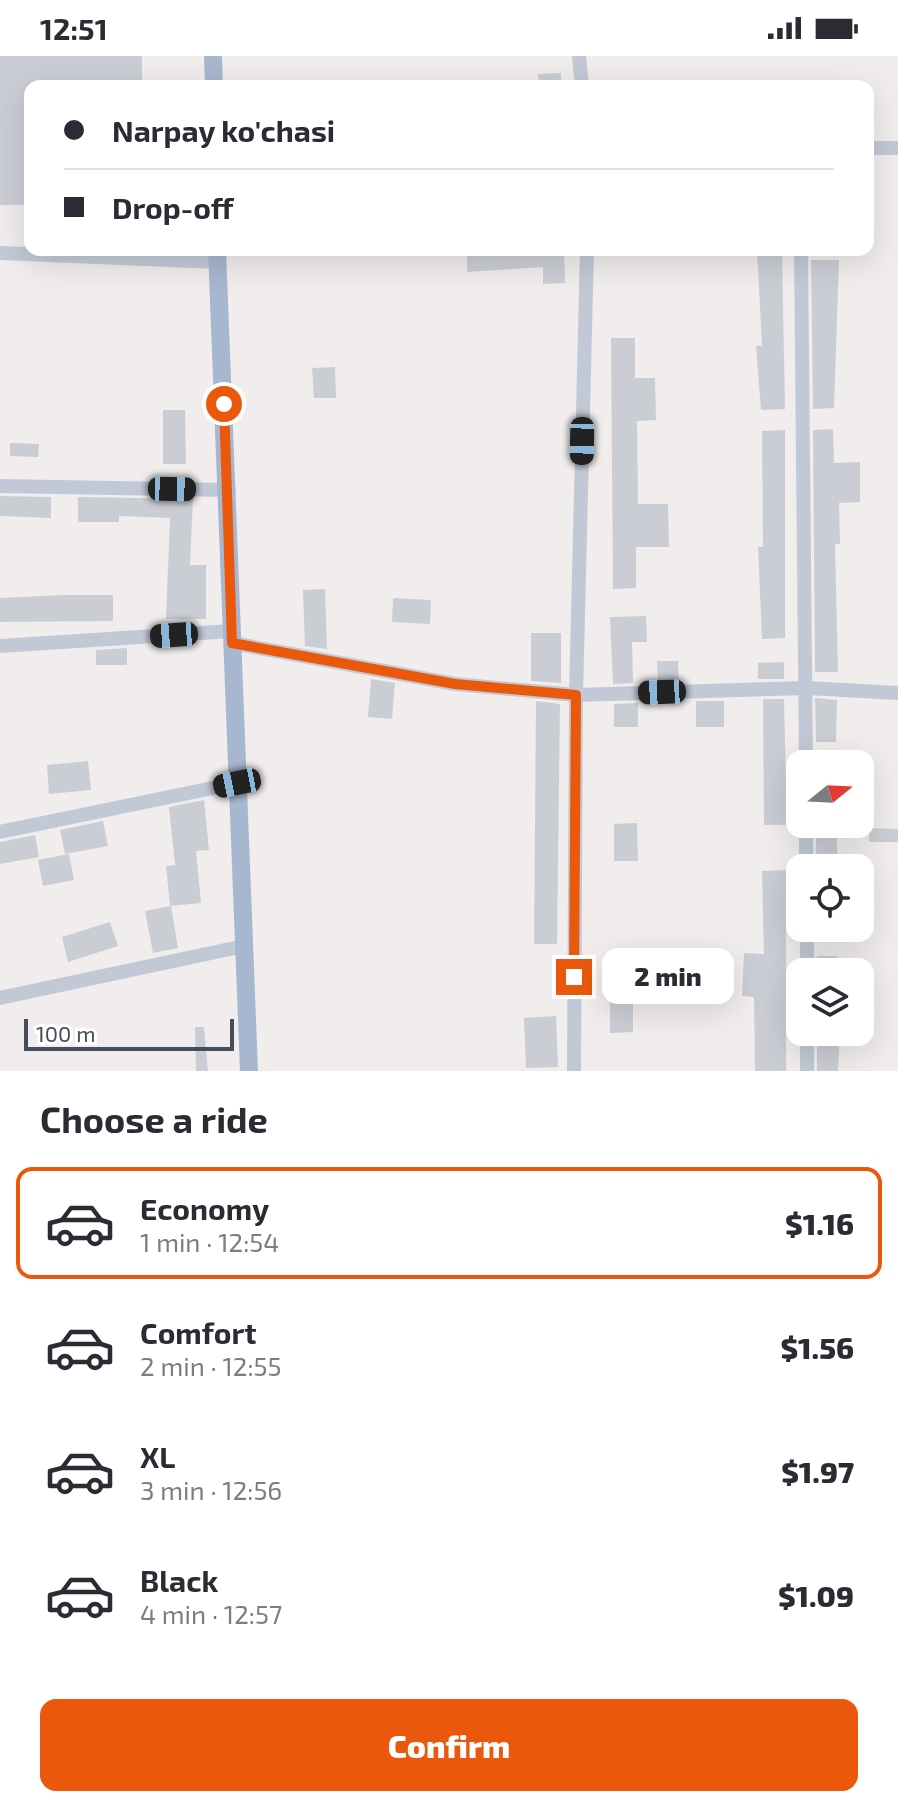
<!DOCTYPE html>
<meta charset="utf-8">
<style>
body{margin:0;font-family:"Exo 2",sans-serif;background:#f7f7f7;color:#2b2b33;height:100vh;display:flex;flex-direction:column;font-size:30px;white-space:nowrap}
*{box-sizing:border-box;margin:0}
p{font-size:26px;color:#7c7c81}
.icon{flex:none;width:44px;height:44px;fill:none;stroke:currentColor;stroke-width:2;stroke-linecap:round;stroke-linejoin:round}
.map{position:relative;height:1015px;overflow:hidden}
.details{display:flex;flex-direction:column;background:#fff;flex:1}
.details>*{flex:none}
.guide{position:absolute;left:24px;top:24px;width:850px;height:176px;border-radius:16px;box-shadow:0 8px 32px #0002;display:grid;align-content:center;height:176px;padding:0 40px;background:#fff}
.needle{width:52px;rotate:72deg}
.fabs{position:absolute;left:786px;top:694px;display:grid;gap:16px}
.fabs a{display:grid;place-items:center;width:88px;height:88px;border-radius:16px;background:#fff;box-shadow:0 8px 32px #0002;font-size:40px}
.scale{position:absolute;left:24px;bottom:20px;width:210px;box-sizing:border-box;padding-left:8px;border:4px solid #434d5c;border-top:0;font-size:22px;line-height:28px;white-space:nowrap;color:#434d5c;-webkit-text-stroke:6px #fff;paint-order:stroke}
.end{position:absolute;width:36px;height:36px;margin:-18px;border:10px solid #ea580c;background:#fff;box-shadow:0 0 0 4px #fff}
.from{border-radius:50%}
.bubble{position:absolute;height:56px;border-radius:16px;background:#fff;box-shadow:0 8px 32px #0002;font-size:26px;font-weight:800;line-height:56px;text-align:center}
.car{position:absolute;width:24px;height:48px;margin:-24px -12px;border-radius:10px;box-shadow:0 0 6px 2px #0007;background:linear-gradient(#222 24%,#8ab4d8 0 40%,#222 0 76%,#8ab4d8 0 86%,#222 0)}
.guide b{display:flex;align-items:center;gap:28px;height:76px;font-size:30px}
.guide b+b{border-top:2px solid #e1e1e2}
.guide i{width:20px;height:20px;background:#2b2b33}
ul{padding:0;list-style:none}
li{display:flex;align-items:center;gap:24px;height:112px;margin:0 16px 12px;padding:0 24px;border:4px solid transparent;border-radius:16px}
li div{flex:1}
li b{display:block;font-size:30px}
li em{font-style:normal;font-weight:800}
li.on{border-color:#ea580c}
li>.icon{width:72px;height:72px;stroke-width:1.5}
h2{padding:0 40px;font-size:36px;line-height:96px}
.primary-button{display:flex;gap:16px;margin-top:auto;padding:16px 40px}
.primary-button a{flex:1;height:92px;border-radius:16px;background:#ea580c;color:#fff;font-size:32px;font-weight:800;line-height:92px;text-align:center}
.status{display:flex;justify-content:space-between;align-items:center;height:56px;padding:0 40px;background:#fff;direction:ltr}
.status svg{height:22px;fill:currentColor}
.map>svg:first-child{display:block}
</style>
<div class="status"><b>12:51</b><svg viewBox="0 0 49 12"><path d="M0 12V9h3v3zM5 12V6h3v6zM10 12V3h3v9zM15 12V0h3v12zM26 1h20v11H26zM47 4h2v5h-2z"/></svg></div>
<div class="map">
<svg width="898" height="1015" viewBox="0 0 898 1015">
<rect width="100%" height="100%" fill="#f0edec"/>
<!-- building -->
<g fill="#cbcdd5">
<polygon points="0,0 142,0 142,30 30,30 30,149 0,149"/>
<polygon points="561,17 561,30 539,30 538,18"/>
<polygon points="467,194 564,194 565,227 543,228 543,211 467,216"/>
<polygon points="757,194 782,194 785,353 761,354 756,290 762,290"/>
<polygon points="811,204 839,204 834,352 813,353"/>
<polygon points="611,282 635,282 635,322 655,322 656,364 637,365 638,448 668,448 669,491 636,491 636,532 613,533"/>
<polygon points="335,311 336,342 314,342 312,312"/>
<polygon points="163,354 185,354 186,408 163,408"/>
<polygon points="833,373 834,407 860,406 860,446 839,447 840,488 835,488 838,616 815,616 813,374"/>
<polygon points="785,374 785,582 762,583 758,491 763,491 762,375"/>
<polygon points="10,387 39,388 38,401 10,400"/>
<polygon points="0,440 51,441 51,462 0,460"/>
<polygon points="78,441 193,443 190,509 206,509 206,563 166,563 170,462 119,460 119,466 78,466"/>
<polygon points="325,533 327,593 305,590 303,534"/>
<polygon points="62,539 113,539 113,565 0,566 0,542"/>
<polygon points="393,542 431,544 430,568 392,566"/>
<polygon points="646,560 647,586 632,586 633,627 613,628 610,561"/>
<polygon points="531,577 561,577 561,627 531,625"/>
<polygon points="127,592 127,609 96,609 96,594"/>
<polygon points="657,605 678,605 679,626 658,627"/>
<polygon points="784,606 784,623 758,623 758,607"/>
<polygon points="371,623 395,627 392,663 368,661"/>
<polygon points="815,642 837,644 836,686 816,686"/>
<polygon points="763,643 784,643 787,769 764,769"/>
<polygon points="536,645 560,648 557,888 534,888"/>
<rect x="696" y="645" width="28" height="26"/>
<polygon points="638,647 638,671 614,671 614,648"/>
<polygon points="88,705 91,734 49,738 47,709"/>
<polygon points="204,744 209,794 196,795 201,847 170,850 166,810 175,809 169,751"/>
<polygon points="103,765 108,790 65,798 60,774"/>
<polygon points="637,767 638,805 614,805 614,768"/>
<polygon points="816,768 836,768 838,812 816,812"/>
<polygon points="869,772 898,773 898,786 869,786"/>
<polygon points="35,779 39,801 0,808 0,786"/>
<polygon points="69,798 74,824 43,830 38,804"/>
<polygon points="786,814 786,1015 755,1015 754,941 742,940 744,897 764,898 762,815"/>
<polygon points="171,850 178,892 153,897 145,855"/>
<polygon points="110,866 118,890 68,906 62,881"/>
<rect x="817" y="900" width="20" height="16"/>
<polygon points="610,939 633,939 633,976 610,977"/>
<polygon points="556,960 558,1011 526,1012 524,962"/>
<polygon points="195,971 204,971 208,1015 196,1015"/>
<polygon points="817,976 840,976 838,1015 817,1015"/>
</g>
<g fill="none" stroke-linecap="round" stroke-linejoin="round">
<!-- minor -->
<g stroke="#c1c9d6" stroke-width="14">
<polyline points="579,0 582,30"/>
<polyline points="868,92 898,92"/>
<polyline points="801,194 806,708"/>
<polyline points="0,197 217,206"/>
<polyline points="0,430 229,434"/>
<polyline points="232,587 455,628 576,639 807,632 898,637"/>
<polyline points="0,590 232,575"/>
<polyline points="806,768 806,812"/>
<polyline points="0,776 237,727"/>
<polyline points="807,872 807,916"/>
<polyline points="0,942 244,890"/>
<polyline points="807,976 807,1015"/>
<polyline points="574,1015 576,639 587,194"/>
</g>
<!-- major -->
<g stroke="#a8b7d0" stroke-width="18">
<polyline points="213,0 214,30"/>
<polyline points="217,194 249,1015"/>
</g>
</g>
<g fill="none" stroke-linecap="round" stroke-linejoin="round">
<!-- route -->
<polyline stroke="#ea580c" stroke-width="10" points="224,348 232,587 455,628 576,639 574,921"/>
</g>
</svg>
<div class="fabs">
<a><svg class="needle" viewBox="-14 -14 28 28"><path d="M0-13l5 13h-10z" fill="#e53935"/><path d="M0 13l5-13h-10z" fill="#7c7c81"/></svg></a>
<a><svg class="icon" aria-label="locate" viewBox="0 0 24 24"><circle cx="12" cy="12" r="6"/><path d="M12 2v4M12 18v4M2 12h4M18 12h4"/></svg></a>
<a><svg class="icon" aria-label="layers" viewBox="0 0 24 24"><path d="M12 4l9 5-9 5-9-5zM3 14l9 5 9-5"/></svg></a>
</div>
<div class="scale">100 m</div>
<i class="end from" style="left:224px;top:348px"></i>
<i class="end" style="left:574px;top:921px"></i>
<div class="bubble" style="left:602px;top:892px;width:132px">2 min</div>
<i class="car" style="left:582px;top:385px;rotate:181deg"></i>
<i class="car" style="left:172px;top:433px;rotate:91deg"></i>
<i class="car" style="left:174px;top:579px;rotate:266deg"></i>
<i class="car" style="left:662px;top:636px;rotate:268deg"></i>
<i class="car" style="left:237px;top:727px;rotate:259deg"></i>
<div class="guide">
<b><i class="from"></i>Narpay ko'chasi</b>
<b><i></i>Drop-off</b>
</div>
</div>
<section class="details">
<h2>Choose a ride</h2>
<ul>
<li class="on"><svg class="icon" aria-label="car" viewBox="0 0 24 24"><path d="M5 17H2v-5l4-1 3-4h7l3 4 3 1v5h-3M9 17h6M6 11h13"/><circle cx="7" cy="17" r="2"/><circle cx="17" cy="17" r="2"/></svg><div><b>Economy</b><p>1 min · 12:54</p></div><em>$1.16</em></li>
<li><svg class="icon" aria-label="car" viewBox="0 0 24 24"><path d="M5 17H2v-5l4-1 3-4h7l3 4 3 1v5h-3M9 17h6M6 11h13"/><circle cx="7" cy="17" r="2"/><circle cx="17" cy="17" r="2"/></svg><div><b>Comfort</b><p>2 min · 12:55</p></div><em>$1.56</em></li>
<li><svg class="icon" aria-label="car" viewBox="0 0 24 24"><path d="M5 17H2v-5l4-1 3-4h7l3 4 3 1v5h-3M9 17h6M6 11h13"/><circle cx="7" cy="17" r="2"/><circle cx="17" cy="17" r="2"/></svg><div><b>XL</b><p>3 min · 12:56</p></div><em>$1.97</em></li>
<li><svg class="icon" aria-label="car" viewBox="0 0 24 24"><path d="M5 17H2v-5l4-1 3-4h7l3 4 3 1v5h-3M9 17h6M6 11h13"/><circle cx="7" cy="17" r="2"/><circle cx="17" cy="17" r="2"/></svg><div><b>Black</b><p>4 min · 12:57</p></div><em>$1.09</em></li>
</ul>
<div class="primary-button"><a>Confirm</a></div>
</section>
